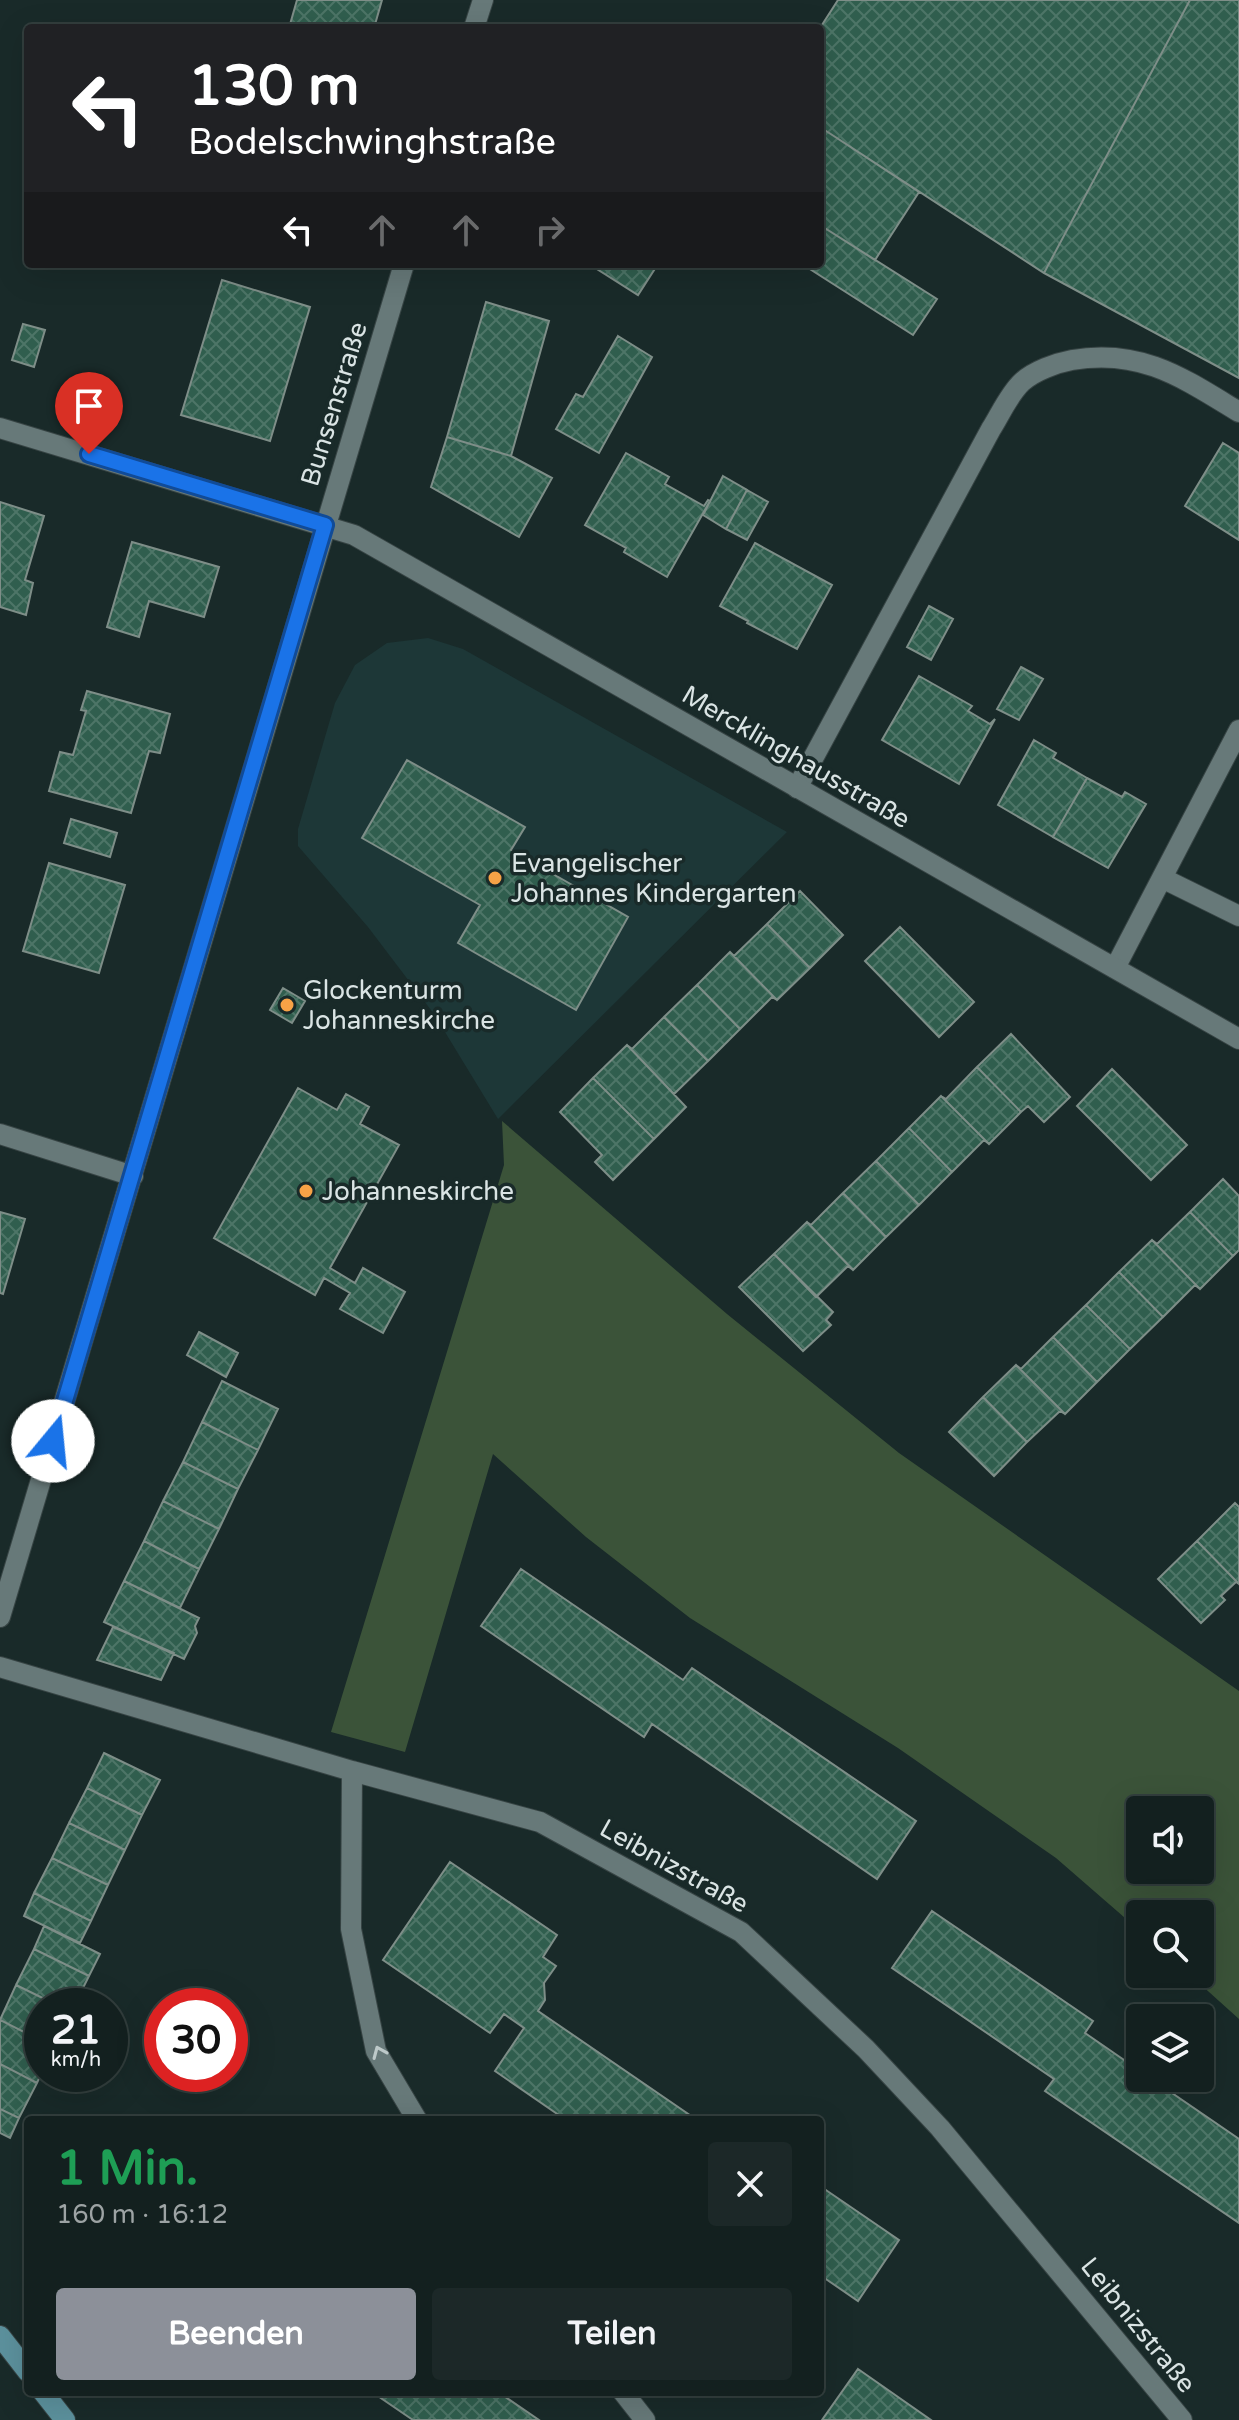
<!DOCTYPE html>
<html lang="de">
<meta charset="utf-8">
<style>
:root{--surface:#13201f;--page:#1c2828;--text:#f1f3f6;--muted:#9da3a4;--line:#323e3d;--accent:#8c9099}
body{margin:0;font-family:"Varela Round",sans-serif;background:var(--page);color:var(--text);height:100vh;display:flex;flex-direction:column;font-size:30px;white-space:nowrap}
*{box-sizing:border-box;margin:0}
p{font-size:26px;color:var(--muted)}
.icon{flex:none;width:44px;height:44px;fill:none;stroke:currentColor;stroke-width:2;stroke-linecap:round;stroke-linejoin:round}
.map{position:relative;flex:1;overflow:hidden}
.details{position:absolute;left:24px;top:2116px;width:800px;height:280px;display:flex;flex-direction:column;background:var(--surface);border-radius:8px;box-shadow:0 8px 32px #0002,0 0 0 2px var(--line)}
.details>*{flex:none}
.banner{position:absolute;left:24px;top:24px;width:800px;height:244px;border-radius:8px;box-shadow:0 8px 32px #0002,0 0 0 2px var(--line);background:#202124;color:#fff;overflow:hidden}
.controls{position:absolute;left:1126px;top:1796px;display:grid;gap:16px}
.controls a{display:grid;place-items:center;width:88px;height:88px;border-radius:8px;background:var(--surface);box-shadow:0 8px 32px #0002,0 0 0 2px var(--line);font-size:40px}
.speed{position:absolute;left:24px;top:1988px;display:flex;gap:16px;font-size:40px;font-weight:700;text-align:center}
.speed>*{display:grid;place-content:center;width:104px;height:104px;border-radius:50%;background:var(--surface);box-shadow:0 8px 32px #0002,0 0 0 2px var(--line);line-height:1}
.speed small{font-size:20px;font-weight:400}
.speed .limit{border:12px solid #d22;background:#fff;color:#111}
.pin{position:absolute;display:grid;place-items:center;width:68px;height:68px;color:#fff;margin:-82px -34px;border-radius:50% 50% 50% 0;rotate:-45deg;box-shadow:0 0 8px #0007}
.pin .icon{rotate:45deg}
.me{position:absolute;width:88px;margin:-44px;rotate:17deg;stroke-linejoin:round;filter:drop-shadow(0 0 6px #0008)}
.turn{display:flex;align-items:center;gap:28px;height:168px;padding:0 32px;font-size:36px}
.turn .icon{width:104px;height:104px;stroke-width:2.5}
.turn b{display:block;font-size:56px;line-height:68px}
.lanes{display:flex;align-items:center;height:76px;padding:0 32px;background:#0003;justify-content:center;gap:40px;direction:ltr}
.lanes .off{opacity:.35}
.round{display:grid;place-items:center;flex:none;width:84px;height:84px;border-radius:8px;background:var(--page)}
.summary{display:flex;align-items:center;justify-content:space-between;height:136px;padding:0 32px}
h1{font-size:48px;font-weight:800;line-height:60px;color:#1e9e55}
.action{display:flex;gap:16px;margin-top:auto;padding:16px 32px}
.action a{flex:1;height:92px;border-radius:8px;background:var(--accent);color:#fff;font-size:32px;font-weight:800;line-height:92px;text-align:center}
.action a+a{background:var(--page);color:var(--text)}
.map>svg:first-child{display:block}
</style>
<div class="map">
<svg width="1239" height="2420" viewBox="0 0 1239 2420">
<defs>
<pattern id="building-cross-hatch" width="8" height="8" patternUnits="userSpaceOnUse" patternTransform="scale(2)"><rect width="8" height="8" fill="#305e4e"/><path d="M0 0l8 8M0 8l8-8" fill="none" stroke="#4d7567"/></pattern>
</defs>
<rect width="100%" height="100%" fill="#192a29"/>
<path fill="#1d3737" d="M428,638L463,649L787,832L498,1119L434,1014L368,927L298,846V829L335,703L355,665L387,643Z"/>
<path fill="#3b5339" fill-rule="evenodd" d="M502,1121L727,1314L899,1453L1239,1691V2019L1189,1974H1200V1914H1140V1931L1056,1858L898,1748L690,1618L586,1537L493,1454L405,1752L331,1732L504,1165ZM1140,1810H1200V1870H1140Z"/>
<path fill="url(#building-cross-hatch)" stroke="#7e8e88" stroke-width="2" d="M297,0H382L374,28H289Z
M838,0H1190L1044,273L820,127V28Z
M1190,0H1239V378L1044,273Z
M820,127L919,192L875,260L820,225Z
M820,225L937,299L913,335L802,264H820Z
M589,264H658L638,295Z
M222,280L310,307L270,441L181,415Z
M486,302L549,321L511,456L447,437Z
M23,324L45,330L34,367L12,360Z
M618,336L652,357L599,453L556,429L576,394L583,397Z
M447,437L511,456L552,478L519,537L431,487Z
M1223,443L1239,453V540L1185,506Z
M626,453L669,477L665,484L704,506L708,500L710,501L667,577L624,552L626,548L585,525Z
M723,476L747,490L726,529L703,515Z
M747,490L768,502L747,540L726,529Z
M0,502L44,516L25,580L33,583L26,615L0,607Z
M132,542L219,567L204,617L149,601L139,637L107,627Z
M755,543L832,585L797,649L747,623L748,621L720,606Z
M929,606L953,619L931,660L907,647Z
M1021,667L1043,679L1019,720L997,709Z
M919,676L972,706L968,711L990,724L995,719L959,784L882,740Z
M87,691L170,714L160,753L149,751L131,813L49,791L60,752L73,755L86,711L81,710Z
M1034,740L1056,753L1053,758L1087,778L1053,837L998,805Z
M407,760L525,827L511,850L628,917L576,1010L458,943L480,905L362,838Z
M1087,778L1122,797L1125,792L1146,804L1108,868L1053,837Z
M71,819L117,833L110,857L64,843Z
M49,863L125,885L99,973L23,951Z
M800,891L843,935L810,968L767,924Z
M767,924L810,968L777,1000L730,952L734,956Z
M900,927L974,1002L939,1037L865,961Z
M730,952L777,1000L772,997L740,1029L697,985Z
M697,985L740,1029L708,1061L664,1017Z
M283,988L305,1001L292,1023L270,1010Z
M664,1017L708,1061L674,1094L627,1045L632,1049Z
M1011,1034L1070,1097L1044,1122L1028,1106L1021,1112L977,1067Z
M627,1045L686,1107L654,1139L593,1078Z
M977,1067L1021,1112L989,1144L941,1096L946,1099Z
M1112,1069L1187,1145L1151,1180L1077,1106Z
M593,1078L654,1139L613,1180L595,1162L602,1155L560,1112Z
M298,1088L337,1110L346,1094L369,1107L360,1124L399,1145L330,1268L355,1283L363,1268L405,1292L383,1333L340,1309L350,1293L324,1278L315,1295L214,1238Z
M941,1096L989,1144L984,1140L952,1172L909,1128Z
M909,1128L952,1172L919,1205L876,1161Z
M876,1161L919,1205L886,1237L843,1193Z
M1223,1179L1239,1196V1250L1233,1256L1190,1212Z
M843,1193L886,1237L853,1270L807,1222L811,1225Z
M0,1212L25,1219L3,1294L0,1293Z
M1190,1212L1233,1256L1200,1289L1152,1240L1157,1244Z
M807,1222L853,1270L848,1266L816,1297L774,1254Z
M1152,1240L1200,1289L1195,1285L1163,1317L1119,1272Z
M774,1254L833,1312L826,1320L831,1325L803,1351L739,1287Z
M1119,1272L1163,1317L1130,1349L1086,1305Z
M1086,1305L1130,1349L1097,1382L1053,1337Z
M199,1332L238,1353L226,1377L187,1355Z
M1053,1337L1097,1382L1065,1414L1016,1365L1021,1369Z
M1016,1365L1065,1414L1060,1411L1027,1442L983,1397Z
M222,1381L278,1409L258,1450L202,1422Z
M983,1397L1027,1442L994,1476L949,1432Z
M202,1422L258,1450L238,1489L183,1462Z
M183,1462L238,1489L219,1529L163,1501Z
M163,1501L219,1529L199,1569L144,1541Z
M1235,1503L1239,1507V1584L1197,1541Z
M144,1541L199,1569L180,1608L124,1581Z
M1197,1541L1239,1584L1236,1582L1221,1596L1225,1600L1201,1623L1158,1579Z
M521,1569L683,1680L692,1668L916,1821L877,1879L652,1724L644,1737L481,1626Z
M124,1581L199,1618L195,1626L197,1633L184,1659L104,1622Z
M113,1627L174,1653L161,1680L97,1660Z
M104,1753L160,1780L142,1815L87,1788Z
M87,1788L142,1815L125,1850L69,1823Z
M69,1823L125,1850L108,1885L52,1858Z
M52,1858L108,1885L91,1921L34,1893Z
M450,1862L557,1935L543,1957L556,1966L544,1983L545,2000L538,2011L697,2120H566L495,2071L524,2028L504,2014L490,2033L383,1960Z
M34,1893L91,1921L80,1943L24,1916Z
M932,1911L1093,2021L1085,2033L1140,2071V2078H1150L1239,2139V2223L1045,2091L1054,2079L892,1968Z
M44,1926L100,1954L89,1976L34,1949Z
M34,1949L89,1976L74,2006H59L16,1985Z
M16,1985L59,2006H42V2041L0,2020Z
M0,2020L42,2041V2072L37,2083L0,2064Z
M0,2064L37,2083L19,2118L0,2109Z
M0,2109L19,2118L10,2138L0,2133Z
M820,2186L899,2240L858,2301L820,2275Z
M858,2369L931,2420H822Z
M372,2392H498L539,2420H413Z"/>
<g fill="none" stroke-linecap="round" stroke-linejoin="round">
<defs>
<path id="lane" d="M797,788L991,429C1000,415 1009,394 1022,382C1034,371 1056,363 1072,360C1141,348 1183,378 1239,412
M1162,878L1239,916
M1115,968L1239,730"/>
<path id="street" d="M474,28L483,0
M0,428L354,535L1239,1039
M0,1134L133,1176
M0,1617L404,264
M0,1667L352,1771L540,1822L741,1932L866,2049L940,2128L1182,2420
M352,1771L351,1929L376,2051L417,2120
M623,2392L645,2420"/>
<path id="secondary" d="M0,2336L28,2372
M43,2392L65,2420"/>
</defs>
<use href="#lane" stroke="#374444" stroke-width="22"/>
<use href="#street" stroke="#374444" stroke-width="22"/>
<use href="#secondary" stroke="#374444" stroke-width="22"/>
<use href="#lane" stroke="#677979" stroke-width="20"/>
<use href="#street" stroke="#677979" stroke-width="20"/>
<use href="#secondary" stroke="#5c919d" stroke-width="20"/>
</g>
<defs><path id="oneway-chevron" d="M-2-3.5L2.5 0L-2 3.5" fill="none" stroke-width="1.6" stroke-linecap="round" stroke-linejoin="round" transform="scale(2)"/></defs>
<use stroke="#bdc9c9" href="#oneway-chevron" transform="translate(379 2052) rotate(-113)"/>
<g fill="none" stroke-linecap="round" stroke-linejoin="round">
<defs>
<path id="route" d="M53,1441L325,525L89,454"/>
</defs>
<use href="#route" stroke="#114b97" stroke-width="20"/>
<use href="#route" stroke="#1a73e8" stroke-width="14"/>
</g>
<g fill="#f6a246" stroke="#192a29" stroke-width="3">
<circle cx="495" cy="878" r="8"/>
<circle cx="287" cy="1005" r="8"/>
<circle cx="306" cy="1191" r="8"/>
</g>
<g text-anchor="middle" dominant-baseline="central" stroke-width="7" stroke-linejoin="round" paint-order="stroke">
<g font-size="26" fill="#dae4e4" stroke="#192a29">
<text transform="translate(334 404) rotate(-73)">Bunsenstraße</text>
<text transform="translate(796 757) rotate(30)">Mercklinghausstraße</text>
<text transform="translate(674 1866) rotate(29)">Leibnizstraße</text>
<text transform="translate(1138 2325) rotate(51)">Leibnizstraße</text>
</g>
<g font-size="26" fill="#dae4e4" stroke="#192a29" text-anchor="start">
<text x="511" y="863">Evangelischer<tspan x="511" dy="30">Johannes Kindergarten</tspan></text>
<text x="303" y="990">Glockenturm<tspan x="303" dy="30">Johanneskirche</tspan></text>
<text x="322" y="1191">Johanneskirche</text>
</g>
</g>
</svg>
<div class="controls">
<a><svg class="icon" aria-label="sound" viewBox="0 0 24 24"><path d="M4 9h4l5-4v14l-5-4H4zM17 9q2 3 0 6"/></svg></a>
<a><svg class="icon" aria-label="search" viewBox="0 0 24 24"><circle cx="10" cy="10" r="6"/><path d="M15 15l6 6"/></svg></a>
<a><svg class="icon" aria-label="layers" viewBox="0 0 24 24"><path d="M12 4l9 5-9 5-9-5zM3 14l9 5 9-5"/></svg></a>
</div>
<div class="speed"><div>21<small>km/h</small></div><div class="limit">30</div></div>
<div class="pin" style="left:89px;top:454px;background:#d93025"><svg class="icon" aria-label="arrive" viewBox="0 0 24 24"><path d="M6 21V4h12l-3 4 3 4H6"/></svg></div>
<svg class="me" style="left:53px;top:1441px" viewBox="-20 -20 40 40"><circle r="19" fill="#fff"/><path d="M0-13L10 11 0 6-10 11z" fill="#1a73e8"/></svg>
<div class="banner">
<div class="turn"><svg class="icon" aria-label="left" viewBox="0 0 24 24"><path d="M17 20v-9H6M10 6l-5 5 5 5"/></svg><div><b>130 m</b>Bodelschwinghstraße</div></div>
<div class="lanes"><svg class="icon" aria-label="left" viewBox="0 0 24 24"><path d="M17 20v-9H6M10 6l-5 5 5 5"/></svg><svg class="icon off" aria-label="ahead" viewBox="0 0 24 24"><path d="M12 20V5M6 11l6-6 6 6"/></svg><svg class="icon off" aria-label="ahead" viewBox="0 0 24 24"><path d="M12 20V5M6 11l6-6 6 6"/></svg><svg class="icon off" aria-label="right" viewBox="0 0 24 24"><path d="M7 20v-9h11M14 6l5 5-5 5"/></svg></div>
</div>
<section class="details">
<div class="summary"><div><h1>1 Min.</h1><p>160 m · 16:12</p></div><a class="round"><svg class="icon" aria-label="close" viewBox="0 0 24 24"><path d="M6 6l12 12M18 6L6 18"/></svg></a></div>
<div class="action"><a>Beenden</a><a>Teilen</a></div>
</section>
</div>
